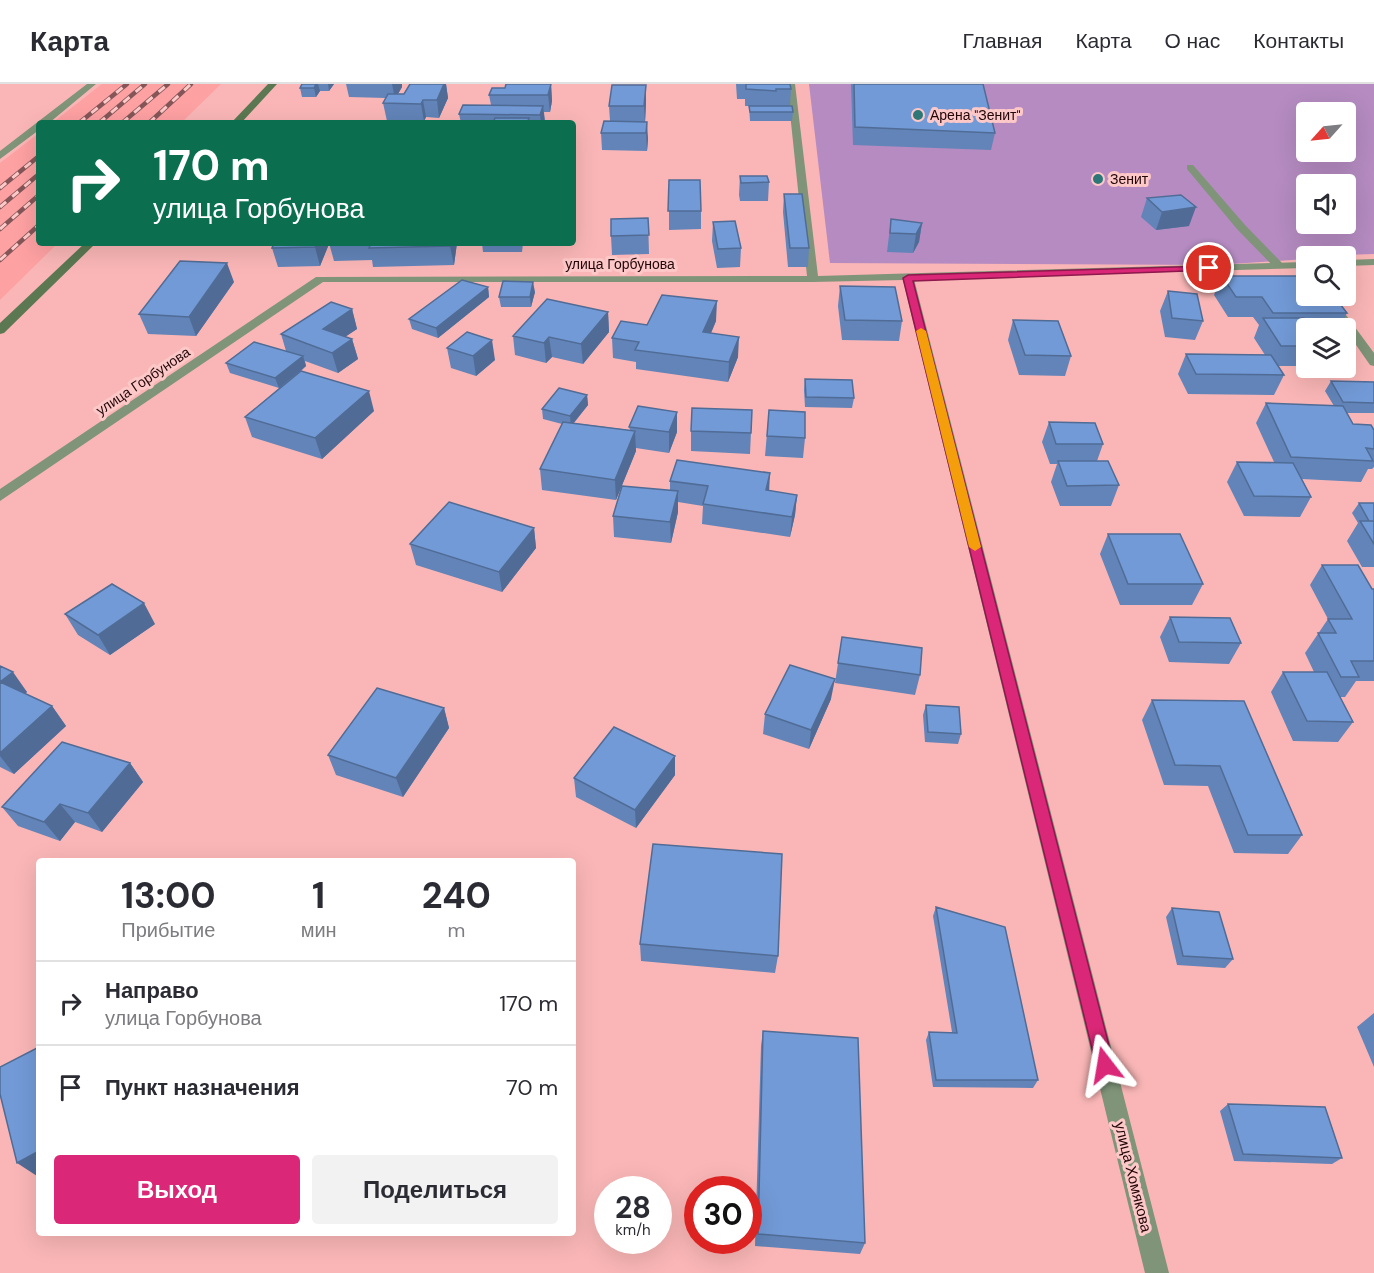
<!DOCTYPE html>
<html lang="ru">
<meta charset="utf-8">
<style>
:root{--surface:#fff;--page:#f2f2f3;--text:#2b2b33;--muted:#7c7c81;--line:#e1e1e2;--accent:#db2777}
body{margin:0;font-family:"DM Sans",sans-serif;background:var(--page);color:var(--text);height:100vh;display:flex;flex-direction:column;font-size:22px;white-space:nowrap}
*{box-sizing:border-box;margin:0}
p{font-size:20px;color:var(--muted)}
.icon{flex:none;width:33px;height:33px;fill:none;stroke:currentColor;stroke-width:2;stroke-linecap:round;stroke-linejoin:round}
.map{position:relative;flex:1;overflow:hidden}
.details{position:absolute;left:36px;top:774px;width:540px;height:378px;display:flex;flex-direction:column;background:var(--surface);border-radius:6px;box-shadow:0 6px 24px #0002}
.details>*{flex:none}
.guide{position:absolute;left:36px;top:36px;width:540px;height:126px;border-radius:6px;box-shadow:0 6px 24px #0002;background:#0b6e4f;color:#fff;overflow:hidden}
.needle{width:39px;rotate:243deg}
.buttons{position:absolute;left:1296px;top:18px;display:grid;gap:12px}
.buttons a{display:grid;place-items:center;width:60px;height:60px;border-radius:6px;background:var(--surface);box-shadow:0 6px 24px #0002;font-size:30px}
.speed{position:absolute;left:594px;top:1092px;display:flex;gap:12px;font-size:30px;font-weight:700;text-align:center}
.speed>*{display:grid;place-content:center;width:78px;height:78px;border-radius:50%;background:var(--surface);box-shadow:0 6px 24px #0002;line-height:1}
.speed small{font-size:15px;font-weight:400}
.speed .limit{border:9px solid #d22;background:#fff;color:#111}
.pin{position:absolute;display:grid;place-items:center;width:51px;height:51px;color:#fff;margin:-26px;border:3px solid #fff;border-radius:50%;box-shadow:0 2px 6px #0007}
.me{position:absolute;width:66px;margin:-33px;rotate:346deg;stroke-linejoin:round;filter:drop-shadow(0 0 4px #0008)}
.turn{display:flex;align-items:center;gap:21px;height:126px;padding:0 18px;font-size:27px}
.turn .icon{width:78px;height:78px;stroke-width:2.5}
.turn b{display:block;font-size:42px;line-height:51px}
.eta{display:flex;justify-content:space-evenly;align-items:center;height:102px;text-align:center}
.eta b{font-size:36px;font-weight:700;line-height:42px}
.action{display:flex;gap:12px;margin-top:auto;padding:12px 18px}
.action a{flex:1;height:69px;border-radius:6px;background:var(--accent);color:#fff;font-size:24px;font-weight:700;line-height:69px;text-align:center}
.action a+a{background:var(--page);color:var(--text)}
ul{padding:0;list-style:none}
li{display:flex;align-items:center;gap:18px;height:84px;padding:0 18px;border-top:2px solid var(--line)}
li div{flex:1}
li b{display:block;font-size:22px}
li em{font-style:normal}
header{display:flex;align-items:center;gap:36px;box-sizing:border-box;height:84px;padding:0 30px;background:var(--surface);border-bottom:2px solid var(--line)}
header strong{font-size:28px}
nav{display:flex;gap:33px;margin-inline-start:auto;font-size:21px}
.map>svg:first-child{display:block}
</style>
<header>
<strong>Карта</strong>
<nav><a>Главная</a><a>Карта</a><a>О нас</a><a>Контакты</a></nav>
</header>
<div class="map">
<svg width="1374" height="1189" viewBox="0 0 1374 1189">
<rect width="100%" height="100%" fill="#fab6b6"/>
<path fill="#fea1a3" d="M102,0H221L181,39H52Z
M39,49V159H58L0,216V79Z"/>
<path fill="#b58bc1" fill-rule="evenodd" d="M809,0H1374V170L1306,172V175L1216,181L830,179ZM1306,28H1346V68H1306ZM1306,100H1346V140H1306Z"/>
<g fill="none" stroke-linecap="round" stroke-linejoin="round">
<path fill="#7f9479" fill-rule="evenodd" d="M1187,81H1193L1245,141L1283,180V184H1275L1237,145L1187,85Z"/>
<path fill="#7f9479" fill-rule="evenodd" d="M787,0H795L818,192L1306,178V184L914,195L1169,1189H1145L903,196L813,198H323L0,417V405L316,193L807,192Z
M1374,175V181L1346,182V176Z
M1322,212H1332L1374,269V282L1370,281Z"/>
<path fill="#7f9479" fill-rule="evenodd" d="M87,0H96L49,39H39V46L0,75V67Z"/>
<path fill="#5b7852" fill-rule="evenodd" d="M268,0H277L241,39H231Z
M85,159H96L4,249L0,250V239Z"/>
<defs>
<path id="rail" d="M79,39L127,0
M99,39L145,0
M122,39L168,0
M149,39L191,0
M0,104L39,72
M0,123L39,90
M0,145L39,111
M0,176L39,141"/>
</defs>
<use href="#rail" stroke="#845657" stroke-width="4.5"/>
<use href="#rail" stroke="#fdc8c8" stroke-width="3" stroke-dasharray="8" stroke-linecap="butt"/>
</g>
<path fill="#6284b8" d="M302,0H334L329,7H320L316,13H302L300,4Z
M346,0H402V3L398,10H404L410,0H446L448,14L439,34L426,33L424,37H387L383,19L386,14L349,13Z
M551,0L552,17L550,28H544L545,39H461L459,30L491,21L489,11L505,4Z
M736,0H790L791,5L790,22L793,28L792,37H750L749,22H745V15H737Z
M851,0H983L995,49L991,66L853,61Z
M646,19L645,38L648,55L647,67L602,66L601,49L610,37L609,22Z
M740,92L769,98L768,117H740L739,111Z
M669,96L701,127V145L669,146Z
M784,110L809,164L808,183H788L783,128Z
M1147,114L1189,142L1156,146L1141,133Z
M648,134L649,170L612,171L611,152Z
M891,135L922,139L919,158L913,169L887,168Z
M713,138L741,164L740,183L717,184L712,157Z
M329,159H457L454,181L373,183L372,176L334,177Z
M482,159H523L522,168H483Z
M329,160L320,182L278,183L272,164Z
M1222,192L1347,229L1339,244H1306V282H1278L1284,291L1274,311L1188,310L1178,290L1186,270L1265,271L1254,254L1259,241L1253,233H1228L1214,211Z
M234,198L196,252L148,250L139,230Z
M840,202L902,237L899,257L842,256L838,222Z
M488,203L489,213L438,254L412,245L409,235Z
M1168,207L1203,237L1195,256L1165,253L1160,227Z
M535,208L531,223H501L499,213Z
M352,225L357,245L345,253L352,255L358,275L338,289L305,277L306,282L301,287L374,327L322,375L252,353L245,333L279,304L230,289L226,279L286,267L281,250Z
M608,228L609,248L583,280L552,273L546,279L515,271L513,252Z
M1013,236L1071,272L1065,292L1019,291L1008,256Z
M716,237L711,249L738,273L728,298L636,285V278L613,274L612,254L647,241Z
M447,264L495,276L476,292L451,284Z
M805,295L854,314L852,324L805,323L804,306Z
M1331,297L1374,298V329H1347L1353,340L1374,346V383L1372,385H1368L1361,398L1302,395L1311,413L1300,433L1244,432L1227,398L1237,378H1274L1256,339L1266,319L1334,322L1325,307Z
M587,311L588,321L574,339L630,346L629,343L677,328V348L669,369L636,364V367L616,416L542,406L540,385L562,340L543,335L542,325Z
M752,326L750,370L691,367V347Z
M769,326L805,354L803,374L765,372Z
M1049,338L1103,360L1097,377L1119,401L1111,422H1060L1051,398L1057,380H1050L1042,358Z
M670,397L769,407L797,411L795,431L790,453L702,440L703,422L678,418V428L671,459L614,453L613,432L670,407Z
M1359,419H1374V483H1362L1347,457L1358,439L1352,429Z
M534,444L536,464L502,508L416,481L410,460Z
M1108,450L1203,500L1192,521H1120L1100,470Z
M1322,481L1372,505H1374V597H1356L1345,613H1340L1353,638L1338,658L1293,657L1271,608L1283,588H1314L1305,569L1328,535L1310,501Z
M65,530L155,540L110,571L78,551Z
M1170,533L1241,559L1229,580L1169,578L1160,553Z
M842,553L920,591L915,611L835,599Z
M0,582L27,608L25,610L52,622L66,642L14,690L0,683Z
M831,615L809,665L763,650L765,630Z
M1152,616L1302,751L1288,770L1234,769L1208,702L1164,701L1142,636Z
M926,621L961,650L958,660L925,658L923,631Z
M444,624L449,644L403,713L336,691L328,671Z
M130,679L143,698L102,748L75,738L60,757L18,742L2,723Z
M675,691L636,744L576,713L574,694Z
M936,823L1038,996L1033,1004L933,1003L926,956L929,948H952L933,832Z
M1172,824L1233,875L1225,884L1177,881L1166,833Z
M640,860L778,872L775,889L641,877Z
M1374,929V983L1357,943Z
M763,947L865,1159L860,1170L755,1162L761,962Z
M1228,1020L1342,1074L1332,1080L1234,1077L1220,1027Z"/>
<path fill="#506c96" d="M316,0H318L320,7L316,13L314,4Z
M328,0H334L329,7Z
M392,0H402V3L395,15Z
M444,0H446L448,14L439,34L437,16Z
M551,0L552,17L550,28L548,11Z
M646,1V19L645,39L644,22Z
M423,16L426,33L424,37L421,20Z
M543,22L545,39H541L540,31Z
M647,38L648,55L647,67L646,49Z
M1196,123L1189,142L1156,146L1162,128Z
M922,139L919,158L913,169L916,150Z
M317,159H329V160L320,182L315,163Z
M451,159H457L454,181L450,162Z
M227,179L234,198L196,252L189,233Z
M533,198L535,208L531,223L530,213Z
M488,203L489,213L438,254L436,244Z
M717,217L716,237L703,268V248Z
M352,225L357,245L328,264L323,245Z
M608,228L609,248L583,280L581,260Z
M549,253L552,273L546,279L544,259Z
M739,253L738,273L728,298L729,278Z
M352,255L358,275L338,289L332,269Z
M492,256L495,276L476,292L473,272Z
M303,272L306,282L279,304L275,294Z
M369,307L374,327L322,375L315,354Z
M587,311L588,321L571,342L570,332Z
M677,328V348L669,369V348Z
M635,347L636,367L616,416L615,396Z
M770,389L769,410L766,406Z
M678,407V428L671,459L670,438Z
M797,411L795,431L790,453L792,433Z
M534,444L536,464L502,508L499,488Z
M144,519L155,540L110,571L98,551Z
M13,588L27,608L15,618L0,598Z
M835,595L831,615L809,665L811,646Z
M52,622L66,642L14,690L0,672V669Z
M444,624L449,644L403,713L396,694Z
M675,672V691L636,744L635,726Z
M130,679L143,698L102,748L88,729Z
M60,720L75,738L60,757L44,738Z
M39,1067V1091L37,1092L17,1079Z"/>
<path fill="#729ad6" stroke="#506c96" stroke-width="1.5" d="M302,0H316L314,4H300Z
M410,0H444L437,16H423L421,20L383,19L388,10H404Z
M506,0H551L548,11H489L492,4H505Z
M746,0H790L791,5H776V7L746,5Z
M854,0H983L995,49L855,43Z
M612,1H646L644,22H609Z
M463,21L543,22L540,31L459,30Z
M749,22H792L793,28H750Z
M495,34H529L527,39H493Z
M604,37L647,38L646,49H601Z
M361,38L386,39H360Z
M740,92H767L769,98L741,99Z
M669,96H700L701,127H668Z
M784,110H802L809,164H790Z
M1181,111L1196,123L1162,128L1147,114Z
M648,134L649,151L611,152V135Z
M891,135L922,139L916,150L890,149Z
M735,137L741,164L718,165L713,138Z
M274,159H317L315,163L272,164Z
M371,159H451L450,162L369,164Z
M180,177L227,179L189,233L139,230Z
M1222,192H1306V212H1334L1347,229H1273L1262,213H1236Z
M462,196L488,203L436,244L409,235Z
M503,197L533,198L530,213H499Z
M840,202L895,203L902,237L845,236Z
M1168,207L1197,210L1203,237L1172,234Z
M662,211L717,217L703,248L739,253L729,278L635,266L639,258L612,254L621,237L647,241Z
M547,215L608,228L581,260L549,253L544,259L513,252Z
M331,218L352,225L323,245L352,255L332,269L281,250Z
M1263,234H1304L1312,244H1306V262H1281Z
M1013,236L1058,237L1071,272L1025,271Z
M467,248L492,256L473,272L447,264Z
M254,258L303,272L275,294L226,279Z
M1186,270L1271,271L1284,291L1196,290Z
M301,287L369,307L315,354L245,333Z
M805,295L852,296L854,314L806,313Z
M1331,297L1374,298V319L1343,318Z
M559,304L587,311L570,332L542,325Z
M1266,319L1343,322L1353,340L1371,341L1374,346V365L1366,364L1373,377L1291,373Z
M638,322L677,328L669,348L629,343Z
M692,324L752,326L751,349L691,347Z
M769,326L805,328V354L767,352Z
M563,338L635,347L615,396L540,385Z
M1049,338L1095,339L1103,360H1056Z
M677,376L770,389L766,406L797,411L792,433L703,420L708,402L670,397Z
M1058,377H1108L1119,401L1067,402Z
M1237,378L1293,379L1311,413L1254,412Z
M622,402L678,407L670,438L613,432Z
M449,418L534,444L499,488L410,460Z
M1359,419H1374V437H1369Z
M1360,437H1374V460Z
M1108,450H1180L1203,500H1128Z
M1322,481H1358L1372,505H1374V577H1351L1359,593H1341L1318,549H1336L1328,535H1352Z
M112,500L144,519L98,551L65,530Z
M1170,533L1230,534L1241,559L1179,558Z
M842,553L922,564L920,591L838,579Z
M790,581L835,595L811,646L765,630Z
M0,582L13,588L0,598L52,622L0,669Z
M1283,588H1327L1353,638L1307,637Z
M377,604L444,624L396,694L328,671Z
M1152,616L1244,617L1302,751H1248L1220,682L1175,681Z
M926,621L959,623L961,650L928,648Z
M614,643L675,672L635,726L574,694Z
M62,658L130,679L88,729L60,720L44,738L2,723Z
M653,760L782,770L778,872L640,860Z
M936,823L1005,843L1038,996H936L929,948L957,949Z
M1172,824L1219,828L1233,875L1183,872Z
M763,947L858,954L865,1159L758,1150Z
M39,963V1067L17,1079L0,1010V983Z
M1228,1020L1325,1023L1342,1074L1243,1070Z"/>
<path fill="#db2777" stroke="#8e194d" stroke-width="1.5" d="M1209,182L1213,183V186L913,197L1114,981L1111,987L1105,990L1098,987L1096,981L903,194L908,191Z"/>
<path fill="#f59e0b" d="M921,244L926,247L981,463L975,467L969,463L916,247Z"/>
<g fill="#2d7779" stroke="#fdc8c8" stroke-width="2">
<circle cx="918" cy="31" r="6"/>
<circle cx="1098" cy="95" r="6"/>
</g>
<g text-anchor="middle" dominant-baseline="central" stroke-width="6" stroke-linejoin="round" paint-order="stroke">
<g font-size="14" fill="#220608" stroke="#fdc8c8" text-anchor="start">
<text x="930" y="31">Арена "Зенит"</text>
<text x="1110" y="95">Зенит</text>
</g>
<g font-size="14" fill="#220608" stroke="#fdc8c8">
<text x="620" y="180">улица Горбунова</text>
<text transform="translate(143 297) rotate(-34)">улица Горбунова</text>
</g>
<g font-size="15" fill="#220608" stroke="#fdc8c8">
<text transform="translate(1133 1093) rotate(76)">улица Хомякова</text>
</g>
</g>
</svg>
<div class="buttons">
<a><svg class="needle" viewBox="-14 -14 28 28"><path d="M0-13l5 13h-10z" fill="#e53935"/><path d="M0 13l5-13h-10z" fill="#7c7c81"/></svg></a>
<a><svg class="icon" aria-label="sound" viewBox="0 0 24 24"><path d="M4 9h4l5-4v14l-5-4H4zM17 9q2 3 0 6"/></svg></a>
<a><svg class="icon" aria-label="search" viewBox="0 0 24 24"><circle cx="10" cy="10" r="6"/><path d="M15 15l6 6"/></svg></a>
<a><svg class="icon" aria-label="layers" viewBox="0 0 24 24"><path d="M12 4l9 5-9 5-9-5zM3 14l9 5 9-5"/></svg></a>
</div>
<div class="speed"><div>28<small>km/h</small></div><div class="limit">30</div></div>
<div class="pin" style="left:1209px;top:184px;background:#d93025"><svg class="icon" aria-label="arrive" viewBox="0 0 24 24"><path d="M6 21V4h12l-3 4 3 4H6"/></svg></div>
<svg class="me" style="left:1105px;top:981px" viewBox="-20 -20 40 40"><path d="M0-17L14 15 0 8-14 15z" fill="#db2777" stroke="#fff" stroke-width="4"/></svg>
<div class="guide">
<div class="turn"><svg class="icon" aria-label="right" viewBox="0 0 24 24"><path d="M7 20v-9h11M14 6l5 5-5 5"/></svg><div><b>170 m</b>улица Горбунова</div></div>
</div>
<section class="details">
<div class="eta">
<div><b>13:00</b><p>Прибытие</p></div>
<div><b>1</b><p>мин</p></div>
<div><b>240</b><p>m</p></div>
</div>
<ul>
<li><svg class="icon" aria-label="right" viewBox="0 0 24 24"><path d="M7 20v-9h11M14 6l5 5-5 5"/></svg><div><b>Направо</b><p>улица Горбунова</p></div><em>170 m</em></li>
<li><svg class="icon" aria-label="arrive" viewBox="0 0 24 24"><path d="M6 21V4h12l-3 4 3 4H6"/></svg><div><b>Пункт назначения</b></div><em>70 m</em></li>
</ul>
<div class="action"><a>Выход</a><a>Поделиться</a></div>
</section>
</div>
